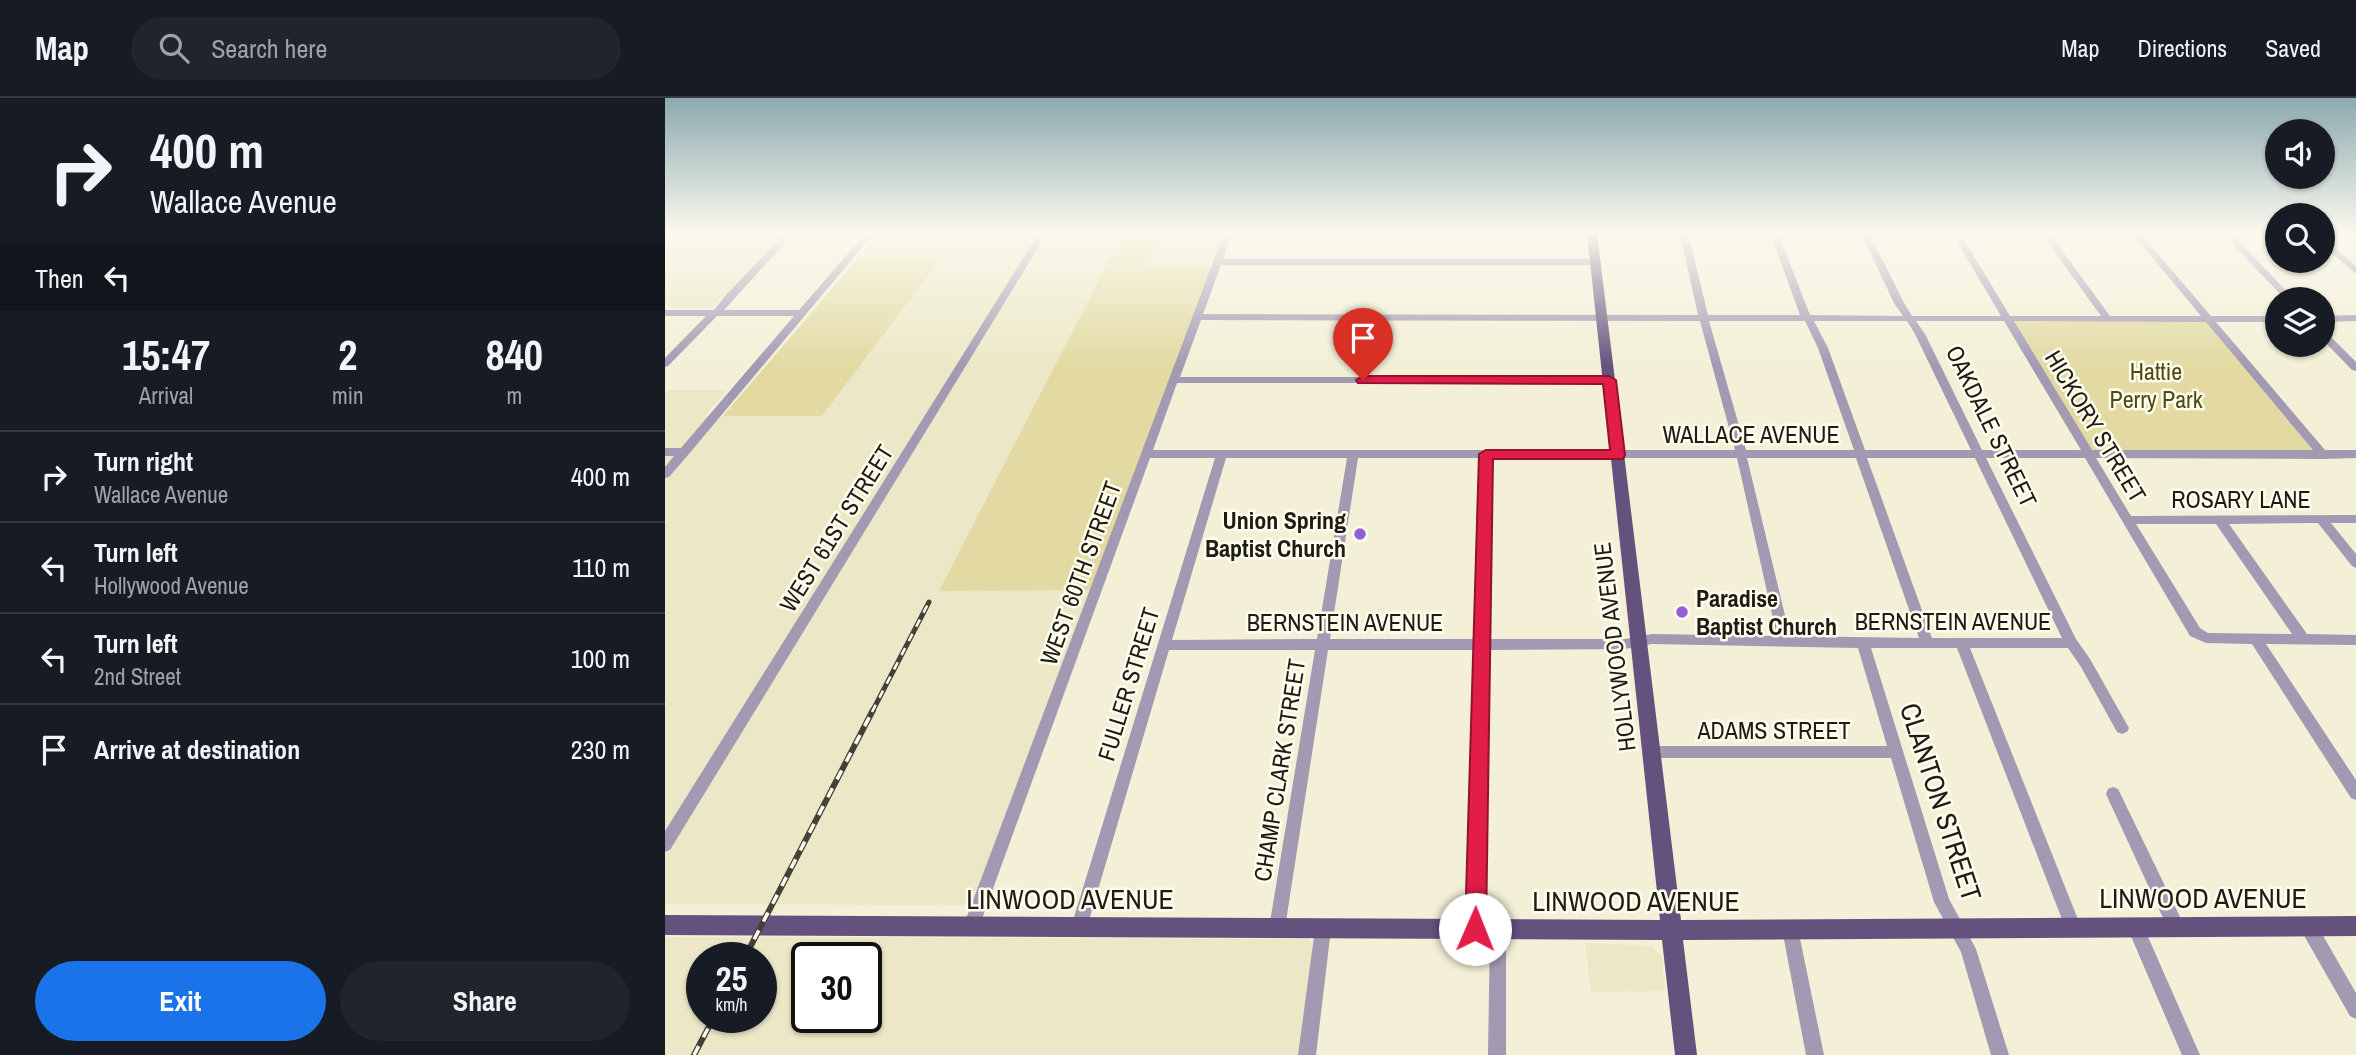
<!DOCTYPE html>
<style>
:root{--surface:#171b24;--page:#20242c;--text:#f1f3f6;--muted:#9ea1a6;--line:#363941;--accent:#1a73e8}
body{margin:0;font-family:"Archivo Narrow",sans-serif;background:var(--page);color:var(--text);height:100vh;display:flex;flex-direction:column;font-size:26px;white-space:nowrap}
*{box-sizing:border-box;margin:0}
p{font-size:23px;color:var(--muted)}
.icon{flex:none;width:38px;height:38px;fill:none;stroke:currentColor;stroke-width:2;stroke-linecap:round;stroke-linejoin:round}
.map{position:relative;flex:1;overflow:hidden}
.details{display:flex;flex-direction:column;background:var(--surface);width:665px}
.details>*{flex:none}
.hud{background:#171b24;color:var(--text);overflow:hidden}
.buttons{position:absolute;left:1600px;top:21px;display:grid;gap:14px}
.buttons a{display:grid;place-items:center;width:70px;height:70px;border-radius:50%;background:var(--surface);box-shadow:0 2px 5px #0004;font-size:35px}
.speed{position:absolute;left:21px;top:844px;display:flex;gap:14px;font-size:35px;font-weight:700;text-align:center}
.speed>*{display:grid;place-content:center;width:91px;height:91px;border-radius:50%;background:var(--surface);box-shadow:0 2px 5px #0004;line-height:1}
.speed small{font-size:18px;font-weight:400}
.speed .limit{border:4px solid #111;border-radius:10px;background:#fff;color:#111}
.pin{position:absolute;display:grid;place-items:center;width:60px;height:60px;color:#fff;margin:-72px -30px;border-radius:50% 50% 50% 0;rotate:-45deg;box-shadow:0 0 7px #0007}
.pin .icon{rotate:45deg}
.me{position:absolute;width:77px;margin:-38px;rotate:1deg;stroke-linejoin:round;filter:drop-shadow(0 0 5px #0008)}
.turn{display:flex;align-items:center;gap:24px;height:147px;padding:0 35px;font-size:32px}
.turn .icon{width:91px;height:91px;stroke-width:2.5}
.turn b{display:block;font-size:49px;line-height:60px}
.then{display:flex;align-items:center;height:66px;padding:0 35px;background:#0003;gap:14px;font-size:26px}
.eta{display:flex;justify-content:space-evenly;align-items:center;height:119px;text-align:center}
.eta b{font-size:42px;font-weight:700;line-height:49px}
.action{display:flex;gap:14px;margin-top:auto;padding:14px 35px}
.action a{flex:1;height:80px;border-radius:42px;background:var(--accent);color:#fff;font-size:28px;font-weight:700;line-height:80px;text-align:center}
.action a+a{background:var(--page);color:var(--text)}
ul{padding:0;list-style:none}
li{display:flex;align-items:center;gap:21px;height:91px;padding:0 35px;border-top:2px solid var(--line)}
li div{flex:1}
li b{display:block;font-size:26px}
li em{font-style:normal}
header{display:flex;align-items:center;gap:42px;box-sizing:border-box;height:98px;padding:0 35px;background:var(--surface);border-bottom:2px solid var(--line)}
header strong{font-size:33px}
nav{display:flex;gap:38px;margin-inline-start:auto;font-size:24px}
.search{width:490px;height:63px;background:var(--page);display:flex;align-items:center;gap:18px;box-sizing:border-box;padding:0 24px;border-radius:38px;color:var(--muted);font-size:26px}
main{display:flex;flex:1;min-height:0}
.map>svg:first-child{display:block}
</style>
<header>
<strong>Map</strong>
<div class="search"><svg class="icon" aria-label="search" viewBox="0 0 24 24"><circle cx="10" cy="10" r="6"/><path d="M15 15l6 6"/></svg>Search here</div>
<nav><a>Map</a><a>Directions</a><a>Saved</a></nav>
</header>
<main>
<section class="details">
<div class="hud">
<div class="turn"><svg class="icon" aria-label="right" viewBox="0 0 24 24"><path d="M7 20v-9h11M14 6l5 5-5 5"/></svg><div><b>400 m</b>Wallace Avenue</div></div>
<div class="then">Then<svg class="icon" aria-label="left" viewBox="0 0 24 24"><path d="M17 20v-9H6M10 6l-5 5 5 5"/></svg></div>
</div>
<div class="eta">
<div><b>15:47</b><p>Arrival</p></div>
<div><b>2</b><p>min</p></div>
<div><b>840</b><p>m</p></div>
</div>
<ul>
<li><svg class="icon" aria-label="right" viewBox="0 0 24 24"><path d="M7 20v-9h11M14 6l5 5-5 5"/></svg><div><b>Turn right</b><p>Wallace Avenue</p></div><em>400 m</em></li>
<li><svg class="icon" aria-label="left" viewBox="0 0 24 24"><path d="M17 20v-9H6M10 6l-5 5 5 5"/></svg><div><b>Turn left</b><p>Hollywood Avenue</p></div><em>110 m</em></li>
<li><svg class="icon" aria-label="left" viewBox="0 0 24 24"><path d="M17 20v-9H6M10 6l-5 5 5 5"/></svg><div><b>Turn left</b><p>2nd Street</p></div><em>100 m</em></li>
<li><svg class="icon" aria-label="arrive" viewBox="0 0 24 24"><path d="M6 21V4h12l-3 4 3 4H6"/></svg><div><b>Arrive at destination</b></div><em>230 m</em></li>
</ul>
<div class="action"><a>Exit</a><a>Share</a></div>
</section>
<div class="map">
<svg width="1691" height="957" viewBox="0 0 1691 957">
<rect width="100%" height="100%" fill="#f3f0d7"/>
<path fill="#ece8c7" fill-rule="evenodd" d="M0,135H120L48,209H0Z
M215,135H458L275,492H426L308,807L0,806V295L3,292H62L40,318H157L275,160L194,159Z
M497,135H560L548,167H483Z
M0,839L644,841L647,846V870L635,957H0ZM37,859H96V919H37ZM142,859H201V919H142Z
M920,845L987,848L997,859L1000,893L926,894Z"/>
<path fill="#e2daa2" d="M458,135H497L483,167H548L426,492L274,493Z
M194,159L276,160L157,318H58Z
M1348,223H1541L1652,353L1425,352Z"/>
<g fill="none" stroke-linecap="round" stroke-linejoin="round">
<path fill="#a299b3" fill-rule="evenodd" d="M120,135H129L59,212H134L201,135H209L23,357L4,379L0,380V369L9,358H0V350H16L129,218H52L3,268L0,269V260L41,218H0V212H49L61,197Z
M374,135H382L5,752L0,754V733Z
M559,135H567L558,161H930L934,164L930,167H556L538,216L1033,217L1015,135H1023L1043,217H1135L1105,135H1113L1145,217L1238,218L1229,205L1196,135H1204L1239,205L1247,218H1336L1287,135H1295L1345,218H1436L1376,135H1384L1445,218H1536L1467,135H1475L1546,218H1612V224H1551L1660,352H1691V360L1658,361L1431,360L1466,418L1691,417V425H1666L1691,456V470L1687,468L1653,425L1564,426L1642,536L1691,537V547L1601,546L1691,682V702L1686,700L1587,546L1541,545L1525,538L1420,360H1321L1411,541L1425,561L1464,630L1462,634L1457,636L1452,634L1416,569L1403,550H1305L1416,829L1414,835L1408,837L1402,835L1400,829L1292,550H1206L1284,801L1311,851L1344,957H1326L1296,854L1269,804L1226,660H988L983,658L981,654L983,650L988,648H1222L1193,550L987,546L960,551L823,552L818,831L816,837L810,839L804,837L802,831L810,552H663L620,830L618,836L612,838L606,836L604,830L650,552H504L422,829L420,835L414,837L408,835L406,829L550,360H485L314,829L312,835L306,837L300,835L298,829ZM536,222L1035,223L1070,352H488L512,285H944L949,282L944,279H515ZM1044,223H1140L1153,250L1189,352H1081ZM1149,223H1242L1250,236L1306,352H1200L1163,250ZM1251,223H1339L1416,352H1317L1260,236ZM1349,223L1541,224L1648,352H1427ZM561,360H682L652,541L507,542ZM693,360H815L810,541H665ZM826,360H1072L1112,538L987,536L960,541H823ZM1082,360H1191L1254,540L1125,538ZM1202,360H1310L1397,540H1267ZM1471,426H1551L1627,536L1543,535L1535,530Z
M1557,135H1566L1629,201H1620Z
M1657,140L1691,168V176L1657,147Z
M1691,217V223L1657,224V218Z
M1657,232L1660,233L1691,264V273L1687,272L1657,241Z
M1448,689L1453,691L1517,823L1519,829L1517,835L1511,837L1505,835L1441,696L1443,691Z
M1643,820L1649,822L1691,895V921L1685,918L1637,834L1635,828L1637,822Z
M1470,821L1476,823L1535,957H1517L1462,829L1464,823Z
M658,823L664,825L666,831L651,957H633L650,831L652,825Z
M833,823L839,825L841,831V957H823L825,831L827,825Z
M1125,823L1131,825L1133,831L1159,957H1141L1117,831L1119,825Z"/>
<path fill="#64517e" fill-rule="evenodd" d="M922,135H932L1016,822L1691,818V838L1018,842L1032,957H1010L997,842L0,837V817L995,822Z"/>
<defs>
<path id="rail-far1" d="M207,614L264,504"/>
<path id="rail" d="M80,859L208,612
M29,957L49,919"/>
</defs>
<use href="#rail-far1" stroke="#434236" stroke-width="5"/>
<use href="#rail" stroke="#434236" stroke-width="6"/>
<use href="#rail-far1" stroke="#fffdee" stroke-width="2.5" stroke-dasharray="8" stroke-linecap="butt"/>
<use href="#rail" stroke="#fffdee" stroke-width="3.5" stroke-dasharray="10" stroke-linecap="butt"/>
</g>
<linearGradient id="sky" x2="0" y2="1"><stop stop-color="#8daab0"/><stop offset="0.5" stop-color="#faf8ed"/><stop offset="1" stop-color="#faf8ed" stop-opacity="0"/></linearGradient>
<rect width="1691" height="269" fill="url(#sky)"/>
<path fill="#e11d48" stroke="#92132f" stroke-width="2" d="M698,278H944L951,282L960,357L958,361H828L821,831L818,838L810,841L803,838L800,831L814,356L821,352H945L938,286L693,285L691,282Z"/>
<g fill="#955ed6" stroke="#fffdee" stroke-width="2.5">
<circle cx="695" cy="436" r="7"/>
<circle cx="1017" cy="514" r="7"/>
</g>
<g text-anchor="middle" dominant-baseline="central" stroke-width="5" stroke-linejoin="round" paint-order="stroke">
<g font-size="24" fill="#4f4916" stroke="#fffdee">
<text x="1491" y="273">Hattie<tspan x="1491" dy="28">Perry Park</tspan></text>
</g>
<g font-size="24" fill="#1e1d14" stroke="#fffdee">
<text transform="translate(1327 328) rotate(64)">OAKDALE STREET</text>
<text transform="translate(1431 328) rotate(59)">HICKORY STREET</text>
<text x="1086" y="336">WALLACE AVENUE</text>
<text x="1576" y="401">ROSARY LANE</text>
<text transform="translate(171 430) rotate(-58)">WEST 61ST STREET</text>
<text transform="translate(415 475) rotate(-70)">WEST 60TH STREET</text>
<text x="1288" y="523">BERNSTEIN AVENUE</text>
<text x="680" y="524">BERNSTEIN AVENUE</text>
<text transform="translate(949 549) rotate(-97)">HOLLYWOOD AVENUE</text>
<text transform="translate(463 586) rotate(-73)">FULLER STREET</text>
<text x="1109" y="632">ADAMS STREET</text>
<text transform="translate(614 672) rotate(-81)">CHAMP CLARK STREET</text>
</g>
<g font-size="24" font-weight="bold" fill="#1e1d14" stroke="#fffdee" text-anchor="end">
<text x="681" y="422">Union Spring<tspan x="681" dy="28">Baptist Church</tspan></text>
<text x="1031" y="500" text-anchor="start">Paradise<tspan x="1031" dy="28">Baptist Church</tspan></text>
</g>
<g font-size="28" fill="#1e1d14" stroke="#fffdee">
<text transform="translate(1276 704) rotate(72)">CLANTON STREET</text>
<text x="1538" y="800">LINWOOD AVENUE</text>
<text x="405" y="801">LINWOOD AVENUE</text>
<text x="971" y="803">LINWOOD AVENUE</text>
</g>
</g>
</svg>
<div class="buttons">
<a><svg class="icon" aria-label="sound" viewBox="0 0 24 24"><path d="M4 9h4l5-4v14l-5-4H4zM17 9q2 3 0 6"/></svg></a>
<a><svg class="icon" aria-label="search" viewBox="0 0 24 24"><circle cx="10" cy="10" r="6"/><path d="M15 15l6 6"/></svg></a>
<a><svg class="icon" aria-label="layers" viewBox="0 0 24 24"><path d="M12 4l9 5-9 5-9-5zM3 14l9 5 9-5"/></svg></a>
</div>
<div class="speed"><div>25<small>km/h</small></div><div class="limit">30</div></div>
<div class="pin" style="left:698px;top:282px;background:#d93025"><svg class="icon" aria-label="arrive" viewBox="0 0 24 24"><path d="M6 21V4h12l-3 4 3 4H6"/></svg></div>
<svg class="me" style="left:810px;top:831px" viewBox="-20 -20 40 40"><circle r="19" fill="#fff"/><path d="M0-13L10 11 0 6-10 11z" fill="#e11d48"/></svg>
</div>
</main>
